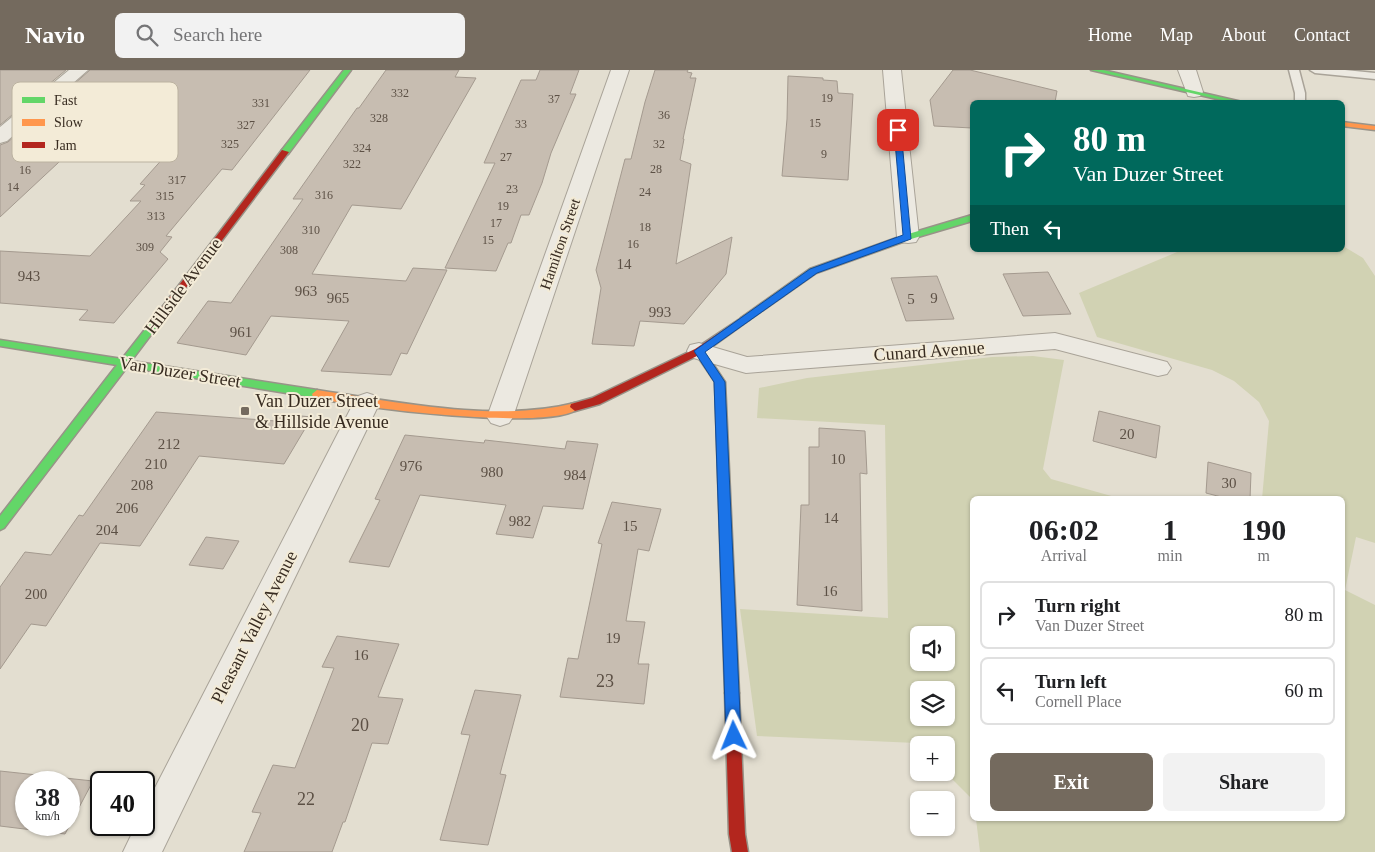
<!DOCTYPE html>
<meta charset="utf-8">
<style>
:root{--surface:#fff;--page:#f2f2f2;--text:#202124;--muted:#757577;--line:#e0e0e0;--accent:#746a5e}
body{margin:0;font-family:"Times New Roman",serif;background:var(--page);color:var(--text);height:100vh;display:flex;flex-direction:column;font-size:19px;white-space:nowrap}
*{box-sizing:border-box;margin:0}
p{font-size:16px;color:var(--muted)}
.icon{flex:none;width:28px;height:28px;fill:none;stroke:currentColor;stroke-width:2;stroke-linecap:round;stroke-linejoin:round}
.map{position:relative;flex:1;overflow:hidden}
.sheet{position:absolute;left:970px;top:426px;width:375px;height:325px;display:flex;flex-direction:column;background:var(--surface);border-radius:8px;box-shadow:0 1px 4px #0004}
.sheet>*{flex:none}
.hud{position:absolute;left:970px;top:30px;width:375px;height:152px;border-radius:8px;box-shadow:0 1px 4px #0004;background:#00695c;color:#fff;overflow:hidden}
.buttons{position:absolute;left:910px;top:556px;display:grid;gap:10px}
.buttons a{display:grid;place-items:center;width:45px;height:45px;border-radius:8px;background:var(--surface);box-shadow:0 1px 4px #0004;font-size:25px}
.speed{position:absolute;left:15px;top:701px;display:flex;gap:10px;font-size:25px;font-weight:700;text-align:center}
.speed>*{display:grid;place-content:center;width:65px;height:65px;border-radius:50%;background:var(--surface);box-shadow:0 1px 4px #0004;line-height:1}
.speed small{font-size:12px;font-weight:400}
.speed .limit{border:2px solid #111;border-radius:8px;background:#fff;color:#111}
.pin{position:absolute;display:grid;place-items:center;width:42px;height:42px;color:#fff;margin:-21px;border-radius:10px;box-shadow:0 2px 8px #0006}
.me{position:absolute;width:55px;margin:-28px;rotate:358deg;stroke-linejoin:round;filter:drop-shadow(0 0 4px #0008)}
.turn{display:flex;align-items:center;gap:18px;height:105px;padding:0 20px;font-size:22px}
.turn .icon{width:65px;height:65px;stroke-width:2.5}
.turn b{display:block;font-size:35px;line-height:42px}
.then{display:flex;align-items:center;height:48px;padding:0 20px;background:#0003;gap:10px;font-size:19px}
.eta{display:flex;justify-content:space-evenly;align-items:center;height:85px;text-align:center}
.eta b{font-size:30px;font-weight:700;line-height:35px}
.action{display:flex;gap:10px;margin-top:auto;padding:10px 20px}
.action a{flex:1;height:58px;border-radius:8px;background:var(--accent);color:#fff;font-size:20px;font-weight:700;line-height:58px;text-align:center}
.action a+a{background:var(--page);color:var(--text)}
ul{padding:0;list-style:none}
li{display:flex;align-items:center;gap:15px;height:68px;margin:0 10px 8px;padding:0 10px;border:2px solid var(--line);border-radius:8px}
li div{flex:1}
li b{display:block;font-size:19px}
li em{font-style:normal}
header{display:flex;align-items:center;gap:30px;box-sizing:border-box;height:70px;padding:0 25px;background:var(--accent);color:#fff}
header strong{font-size:24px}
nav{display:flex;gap:28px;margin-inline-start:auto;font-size:18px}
.search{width:350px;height:45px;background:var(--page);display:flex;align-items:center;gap:12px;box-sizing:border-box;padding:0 18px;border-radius:8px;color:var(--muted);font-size:19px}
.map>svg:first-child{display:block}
</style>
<header>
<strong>Navio</strong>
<div class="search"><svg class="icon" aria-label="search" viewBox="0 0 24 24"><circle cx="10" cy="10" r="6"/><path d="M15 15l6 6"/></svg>Search here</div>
<nav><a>Home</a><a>Map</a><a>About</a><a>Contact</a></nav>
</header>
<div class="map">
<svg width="1375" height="782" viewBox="0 0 1375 782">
<rect width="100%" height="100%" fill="#e3ded0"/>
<path fill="#d1d2b3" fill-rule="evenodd" d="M1343,176L1363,188L1375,206V473L1356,467L1345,520L1375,535V782H980L976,749H1342V429H1262L1269,351L1259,332L1234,311L1212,300L1097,267L1079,223L1182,180H1342Z
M1033,286L1064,290L1043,399L1051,409L1122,429H972V729L946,703V675L919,676L916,673L757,666L740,539L888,548L885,355L757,348L759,318L807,308L992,287ZM919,565H946V592H919ZM919,620H946V648H919Z"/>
<path fill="#c7bdb1" stroke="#a49a8f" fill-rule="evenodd" d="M0,0H66L0,55Z
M90,0H310L232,100L222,99L166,166L172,167L160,182L168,189L114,253L79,250L88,240L0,233V181L90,186L141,131H130L145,115L140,114L166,85L73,79L0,147V75L8,72Z
M386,0H459L455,7L476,8L401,139L352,135L312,204L406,211L413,198L447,200L407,284L401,283L391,305L321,301L349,251L271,246L246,285L177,273L208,231L231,233L303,129H293L357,38H359Z
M540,0H579L570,24H576L551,83L542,113L529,145H521L511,173H508L496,201L445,198L495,93H484L521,10H536Z
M655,0H688L687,2L692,3L690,8H696L683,69H684L680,90L691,94L676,194L732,167L726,204L684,254L640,251L634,276L592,274L601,218L596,200L625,89H631L645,32Z
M953,0H970L1057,21L1055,32H972V58L934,56L930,30Z
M788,6L823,8V10L837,11L838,23L853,24L848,110L782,106L787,49Z
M1048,202L1071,244L1023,246L1003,204Z
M937,206L954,249L906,251L891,208Z
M1099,341L1160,356L1156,388L1093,371Z
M156,342L276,351L280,344L312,347L284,394L199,386L140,476L100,473L46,556L31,554L0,599V517L25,482L51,485L79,445L83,446Z
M819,358L865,361L867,404L860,403L862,541L797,535L801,435H809V377H819Z
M405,365L484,373L485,370L565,379L567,371L598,374L583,439L543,436L533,468L496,464L506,435L420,425L389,497L349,492L380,430L375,429Z
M1208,392L1251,403L1250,429H1229L1206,423Z
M612,432L661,439L649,481L638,479L626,551L645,552L638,594H649L644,634L560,627L568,588L578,589L602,474L598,473Z
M206,467L239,471L223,499L189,495Z
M337,566L399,574L378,627L403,629L388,674L372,673L345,752H343L332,782H244L261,743L252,742L273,695L295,698L334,598L322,597Z
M475,620L521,625L500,704L506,705L488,775L440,770L470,665L461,664Z
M0,701L93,711L65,764L0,756ZM26,712H69V755H26Z"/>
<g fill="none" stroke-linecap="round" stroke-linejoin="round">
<defs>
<path id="lane" d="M1289,0H1299L1305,23V32H1295V23Z
M1310,0H1345L1375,3V9L1315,3Z"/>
<path id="street" d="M69,0H88L7,71L0,73V57Z
M611,0H629L513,347L509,353L500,356L491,353L487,347Z
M883,0H901L919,167L916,172L908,173L900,172L897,167Z
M1178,0H1196L1203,22L1200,26L1194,27L1188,26Z
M1055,263L1167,292L1171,298L1167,304L1158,306L1055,279L746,303L690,287L687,281L690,275L699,273L747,287Z
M367,323L376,326L380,332L162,782H123L136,755H144V739L354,332L358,326Z"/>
<path id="fast" d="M344,0H351L288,84H282V80Z
M1091,0H1103L1242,32H1230Z
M972,145V151L911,169L816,203L749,250H743L741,248L810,199L905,165Z
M157,247L162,250L131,291L317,320L322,324L317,328L127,297L4,458L0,460V446L117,295L0,276V270L122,289L154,248Z
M699,278L703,279L725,312L739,623L737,627L732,629L727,627L725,623L715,312L694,281Z"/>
<path id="slow" d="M1342,52L1375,56V60L1342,56Z
M317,320C397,332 496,353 575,333L580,337C558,363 350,337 313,327L312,324Z"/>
<path id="jam" d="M282,80L289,82L160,252H154L152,250L154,248Z
M746,245L751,248L749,250L703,283L600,334L575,341L570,337L571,334L592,328L695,279Z
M732,617L737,619L739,623L745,764L748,782H732L729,764L725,623L727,619Z"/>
</defs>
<use href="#lane" stroke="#a9a398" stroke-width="3"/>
<use href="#street" stroke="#a9a398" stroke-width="2"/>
<use href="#fast" stroke="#989388" stroke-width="3"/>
<use href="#slow" stroke="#989388" stroke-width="3"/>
<use href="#jam" stroke="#989388" stroke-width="3"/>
<use href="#lane" fill="#ece9e1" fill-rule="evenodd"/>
<use href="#street" fill="#ece9e1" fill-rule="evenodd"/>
<use href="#fast" fill="#63d668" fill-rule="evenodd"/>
<use href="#slow" fill="#ff974d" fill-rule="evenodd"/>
<use href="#jam" fill="#b3261e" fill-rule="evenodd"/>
</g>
<path fill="#1a73e8" stroke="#114b97" d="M898,57L901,60L911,169L817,203L705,282L725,312L741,666L739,670L734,672L728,670L726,666L714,312L694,281L810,199L903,165L894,60Z"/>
<rect fill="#746a5e" stroke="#f3ebd7" stroke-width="2" x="240" y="336" width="10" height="10" rx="2.5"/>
<g text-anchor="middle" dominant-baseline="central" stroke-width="4" stroke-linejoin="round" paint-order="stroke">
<g font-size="12" fill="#5c5045">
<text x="400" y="23">332</text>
<text x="827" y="28">19</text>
<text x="554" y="29">37</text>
<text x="261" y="33">331</text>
<text x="664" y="45">36</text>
<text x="379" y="48">328</text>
<text x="815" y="53">15</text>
<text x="521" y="54">33</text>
<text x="246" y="55">327</text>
<text x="230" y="74">325</text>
<text x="659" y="74">32</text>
<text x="362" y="78">324</text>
<text x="824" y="84">9</text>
<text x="506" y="87">27</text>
<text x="352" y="94">322</text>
<text x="656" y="99">28</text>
<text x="25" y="100">16</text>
<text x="177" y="110">317</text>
<text x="13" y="117">14</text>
<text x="512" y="119">23</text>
<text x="645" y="122">24</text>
<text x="324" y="125">316</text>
<text x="165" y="126">315</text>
<text x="503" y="136">19</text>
<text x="156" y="146">313</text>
<text x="496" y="153">17</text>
<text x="645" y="157">18</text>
<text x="311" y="160">310</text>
<text x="488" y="170">15</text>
<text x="633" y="174">16</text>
<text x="145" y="177">309</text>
<text x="289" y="180">308</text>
</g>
<g font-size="15" fill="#382c21" stroke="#f3ebd7">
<text transform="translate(560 174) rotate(-71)">Hamilton Street</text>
</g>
<g font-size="15" fill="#5c5045">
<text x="624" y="194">14</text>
<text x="29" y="206">943</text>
<text x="306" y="221">963</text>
<text x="338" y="228">965</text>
<text x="934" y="228">9</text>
<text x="911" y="229">5</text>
<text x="660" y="242">993</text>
<text x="241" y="262">961</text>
<text x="1127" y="364">20</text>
<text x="169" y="374">212</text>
<text x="838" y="389">10</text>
<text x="156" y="394">210</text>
<text x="411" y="396">976</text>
<text x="492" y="402">980</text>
<text x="575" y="405">984</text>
<text x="1229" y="413">30</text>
<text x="142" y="415">208</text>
<text x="127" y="438">206</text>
<text x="831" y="448">14</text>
<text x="520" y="451">982</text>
<text x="630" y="456">15</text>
<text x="107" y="460">204</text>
<text x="830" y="521">16</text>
<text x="36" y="524">200</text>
<text x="613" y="568">19</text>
<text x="361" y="585">16</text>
</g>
<g font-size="18" fill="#382c21" stroke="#f3ebd7">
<text transform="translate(183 216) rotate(-53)">Hillside Avenue</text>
<text transform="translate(929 281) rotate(-4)">Cunard Avenue</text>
<text transform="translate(180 302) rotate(9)">Van Duzer Street</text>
<text transform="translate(254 557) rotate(-63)">Pleasant Valley Avenue</text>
</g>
<g font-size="18" fill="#382c21" stroke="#f3ebd7" text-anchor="start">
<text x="255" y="331">Van Duzer Street<tspan x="255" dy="21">&amp; Hillside Avenue</tspan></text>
</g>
<g font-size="18" fill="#5c5045">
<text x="605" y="611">23</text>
<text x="360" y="655">20</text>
<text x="306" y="729">22</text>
</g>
</g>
<rect x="12" y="12" width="166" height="80" rx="8" fill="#f3ebd7" stroke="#bbb2a0" stroke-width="1"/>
<rect x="22" y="27" width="23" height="6" fill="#63d668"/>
<rect x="22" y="49" width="23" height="7" fill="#ff974d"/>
<rect x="22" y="72" width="23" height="6" fill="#b3261e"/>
<g font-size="14" fill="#382c21">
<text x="54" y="35">Fast</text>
<text x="54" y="57">Slow</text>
<text x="54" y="80">Jam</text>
</g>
</svg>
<div class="buttons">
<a><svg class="icon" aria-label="sound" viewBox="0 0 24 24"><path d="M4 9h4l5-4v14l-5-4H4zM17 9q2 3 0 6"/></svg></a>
<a><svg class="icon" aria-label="layers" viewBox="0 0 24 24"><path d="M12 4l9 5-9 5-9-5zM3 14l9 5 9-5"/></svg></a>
<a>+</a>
<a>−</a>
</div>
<div class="speed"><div>38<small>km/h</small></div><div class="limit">40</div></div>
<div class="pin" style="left:898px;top:60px;background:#d93025"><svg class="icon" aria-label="arrive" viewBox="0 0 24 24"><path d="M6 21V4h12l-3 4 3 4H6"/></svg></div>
<svg class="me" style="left:734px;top:666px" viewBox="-20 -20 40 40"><path d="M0-17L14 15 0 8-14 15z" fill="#1a73e8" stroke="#fff" stroke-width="4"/></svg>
<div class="hud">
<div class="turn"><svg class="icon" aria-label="right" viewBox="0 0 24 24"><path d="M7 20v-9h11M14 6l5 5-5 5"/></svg><div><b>80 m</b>Van Duzer Street</div></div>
<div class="then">Then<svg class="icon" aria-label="left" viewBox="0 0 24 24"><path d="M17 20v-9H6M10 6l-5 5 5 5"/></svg></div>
</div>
<section class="sheet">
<div class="eta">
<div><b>06:02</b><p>Arrival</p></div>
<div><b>1</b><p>min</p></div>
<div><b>190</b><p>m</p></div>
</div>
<ul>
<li><svg class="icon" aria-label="right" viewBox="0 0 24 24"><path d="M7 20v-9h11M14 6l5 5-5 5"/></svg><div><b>Turn right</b><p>Van Duzer Street</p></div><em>80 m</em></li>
<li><svg class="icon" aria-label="left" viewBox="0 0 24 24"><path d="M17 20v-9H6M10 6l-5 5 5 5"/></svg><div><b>Turn left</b><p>Cornell Place</p></div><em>60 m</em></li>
</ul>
<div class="action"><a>Exit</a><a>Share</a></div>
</section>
</div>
